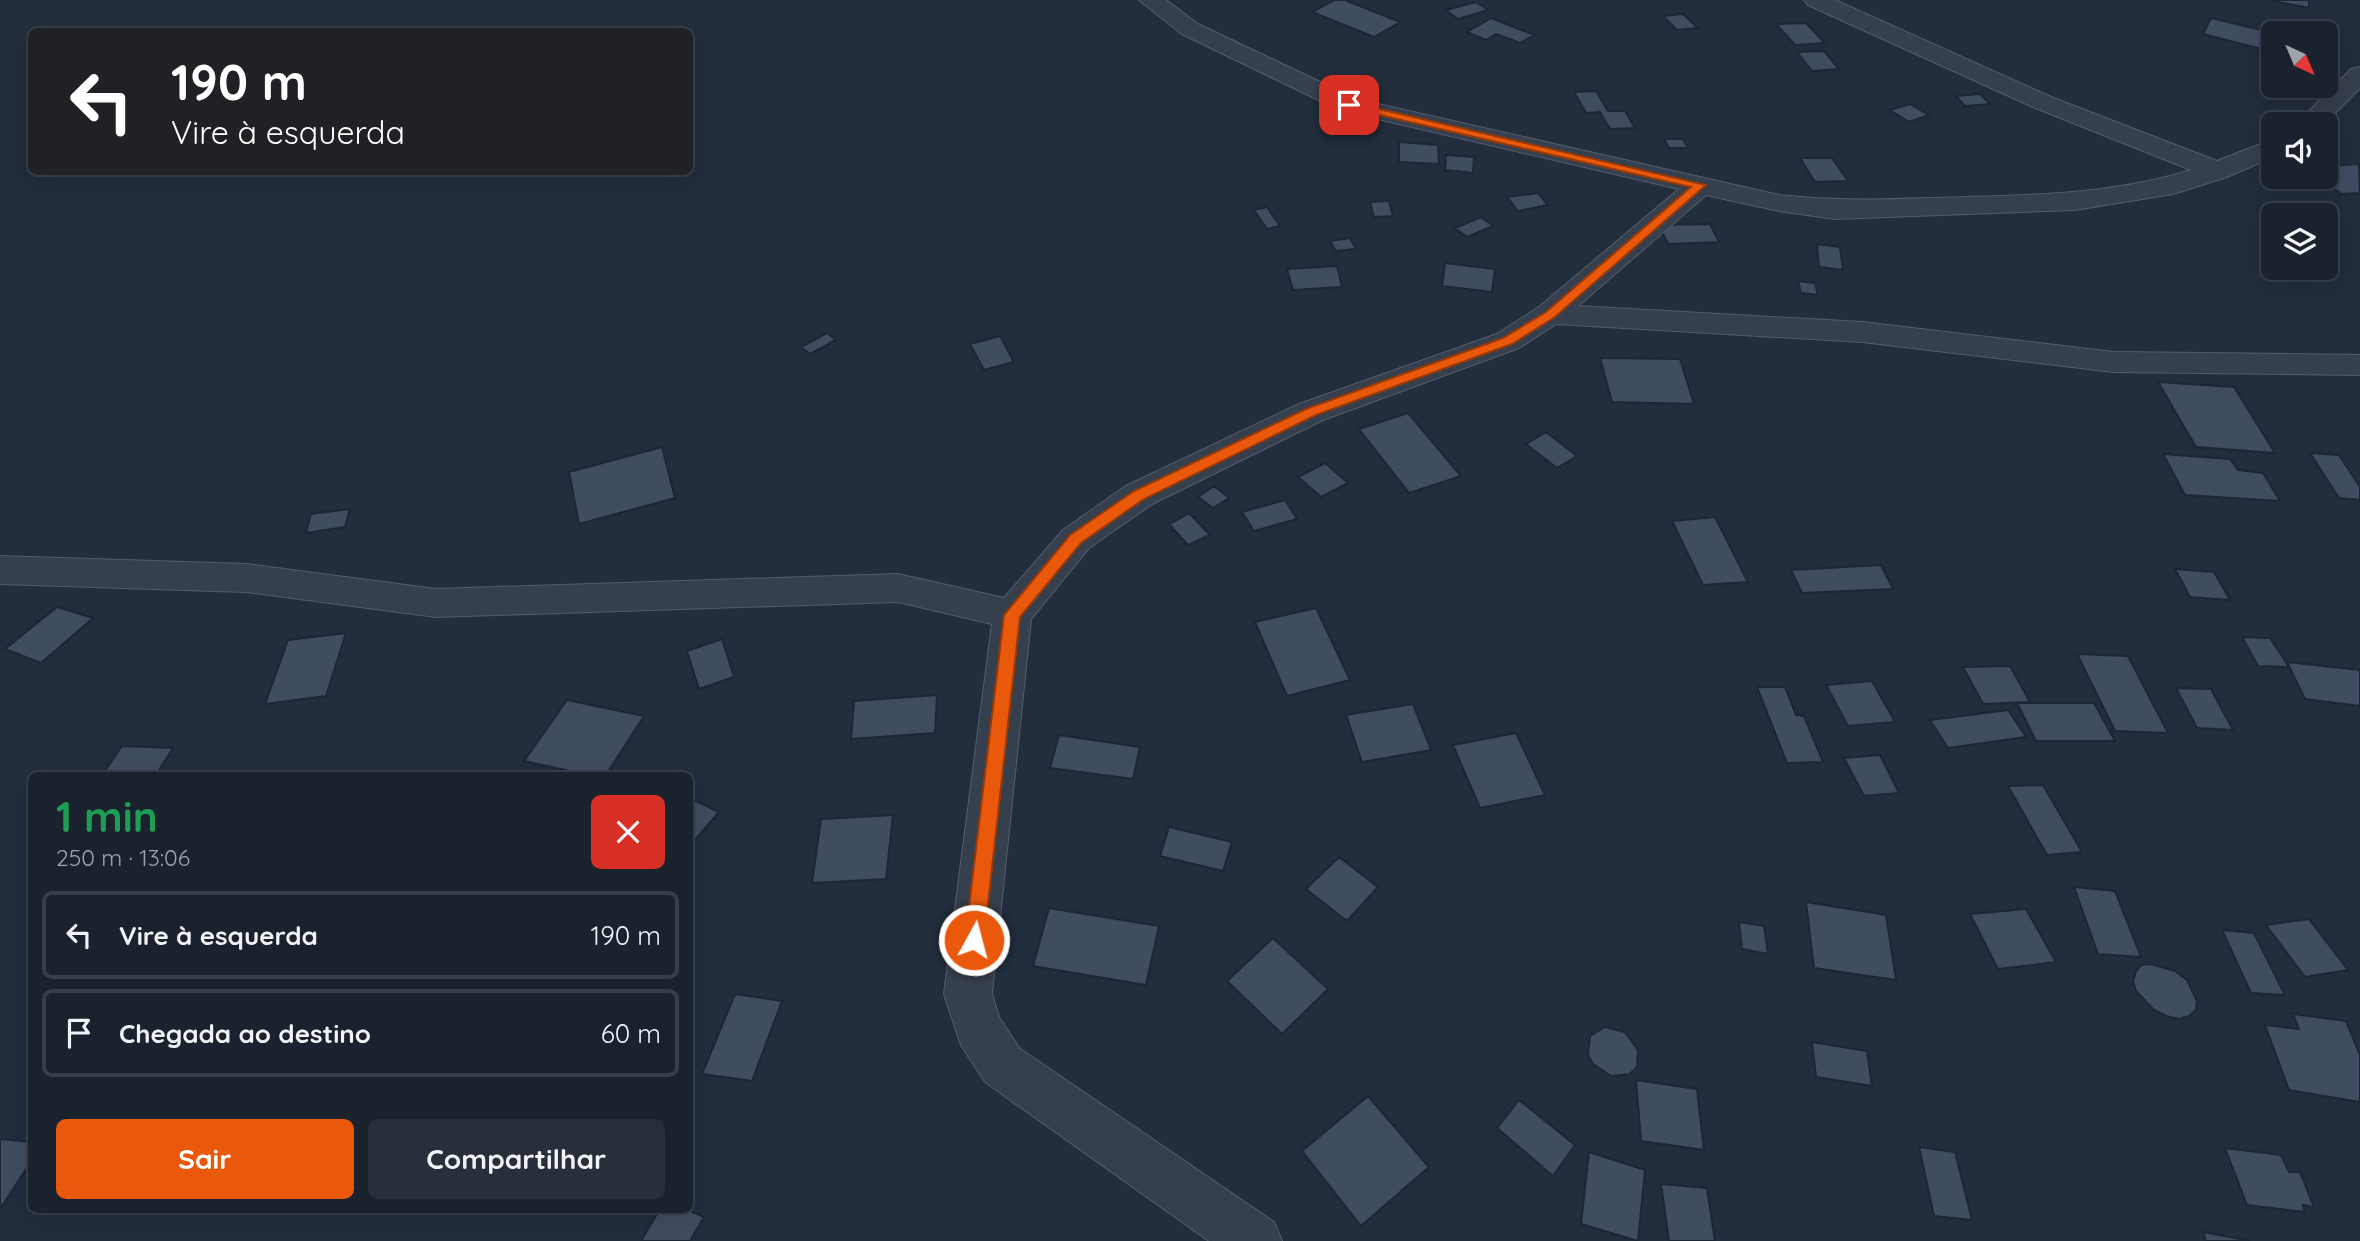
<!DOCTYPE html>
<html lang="pt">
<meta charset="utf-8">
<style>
:root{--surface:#1a222e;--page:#272f3a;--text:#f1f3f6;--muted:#9fa4aa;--line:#383f4a;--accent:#ea580c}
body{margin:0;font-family:Quicksand,sans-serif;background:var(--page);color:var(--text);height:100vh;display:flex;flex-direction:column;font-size:26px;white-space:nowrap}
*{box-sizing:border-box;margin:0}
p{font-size:23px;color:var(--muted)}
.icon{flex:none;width:38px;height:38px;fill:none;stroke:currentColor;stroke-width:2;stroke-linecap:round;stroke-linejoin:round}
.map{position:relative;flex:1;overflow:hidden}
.details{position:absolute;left:28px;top:772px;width:665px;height:441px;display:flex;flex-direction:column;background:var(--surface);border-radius:10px;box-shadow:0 7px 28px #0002,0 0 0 2px var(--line)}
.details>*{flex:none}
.banner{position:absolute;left:28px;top:28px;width:665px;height:147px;border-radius:10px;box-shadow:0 7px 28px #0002,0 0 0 2px var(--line);background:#202124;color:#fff;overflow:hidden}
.needle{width:46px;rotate:136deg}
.buttons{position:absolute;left:2261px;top:21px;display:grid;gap:14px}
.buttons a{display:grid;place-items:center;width:77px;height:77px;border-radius:10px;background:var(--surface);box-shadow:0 7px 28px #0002,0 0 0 2px var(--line);font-size:35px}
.pin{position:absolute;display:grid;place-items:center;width:60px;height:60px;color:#fff;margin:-30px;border-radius:14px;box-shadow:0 4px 10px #0006}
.me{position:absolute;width:77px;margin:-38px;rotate:7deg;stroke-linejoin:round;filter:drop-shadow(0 0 5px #0008)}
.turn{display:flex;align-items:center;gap:24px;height:147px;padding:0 28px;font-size:32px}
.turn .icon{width:91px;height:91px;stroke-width:2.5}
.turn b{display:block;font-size:49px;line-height:60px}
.round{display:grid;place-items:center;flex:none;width:74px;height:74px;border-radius:10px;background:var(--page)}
.headline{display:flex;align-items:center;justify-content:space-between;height:119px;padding:0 28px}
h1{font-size:42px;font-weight:800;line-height:52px;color:#1e9e55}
.button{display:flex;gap:14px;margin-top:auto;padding:14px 28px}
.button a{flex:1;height:80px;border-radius:10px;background:var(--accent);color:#fff;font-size:28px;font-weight:800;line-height:80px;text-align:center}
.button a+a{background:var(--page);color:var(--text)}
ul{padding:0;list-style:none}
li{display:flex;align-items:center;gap:21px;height:88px;margin:0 14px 10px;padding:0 14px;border:4px solid var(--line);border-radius:10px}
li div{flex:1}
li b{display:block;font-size:26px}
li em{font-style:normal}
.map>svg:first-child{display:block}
</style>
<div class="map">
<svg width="2360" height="1241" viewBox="0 0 2360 1241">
<rect width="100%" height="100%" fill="#222d3d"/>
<path fill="#404c60" stroke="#1d2634" stroke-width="2" d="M1334,0H1345L1400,22L1374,37L1312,12Z
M2309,0V8L2273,1V0Z
M1476,2L1488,10L1458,19L1446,10Z
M1683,14L1698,28L1677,30L1663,16Z
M1491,18L1534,35L1520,43L1496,34L1486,40L1467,32Z
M2211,18L2274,33L2269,51L2203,34Z
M1806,23L1825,43L1795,45L1776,24Z
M1824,51L1839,69L1812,71L1797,52Z
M1596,91L1608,111H1625L1635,128L1610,129L1600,112L1586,113L1574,92Z
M1980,94L1990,104L1965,106L1956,96Z
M1910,104L1929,115L1909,122L1890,110Z
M1664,139H1683L1688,148H1669Z
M1399,142L1438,145L1439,164L1399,162Z
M1446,155L1474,157L1473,173L1445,170Z
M1800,158H1832L1848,181L1815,182Z
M2359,164L2360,193L2341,194L2320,177H2326V166Z
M1538,193L1548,205L1518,211L1507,197Z
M1389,201L1393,216L1374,217L1370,202Z
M1267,207L1280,226L1267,229L1254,210Z
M1481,217L1493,226L1467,237L1455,228Z
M1710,224L1719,242L1668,244L1659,225Z
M1350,238L1356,249L1336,251L1330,241Z
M1817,244L1840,247L1843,270L1819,267Z
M1445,263L1495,269L1492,292L1442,286Z
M1337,266L1342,287L1293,290L1287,269Z
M1798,281L1815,283L1818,295L1801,293Z
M827,333L836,340L810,354L801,347Z
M1000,336L1014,362L984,370L970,344Z
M1600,358L1680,359L1694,404L1612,402Z
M2158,382L2234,387L2275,453L2196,447Z
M1408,413L1461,476L1409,493L1359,429Z
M1546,432L1577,456L1557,468L1526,444Z
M662,447L675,498L579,524L569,472Z
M2310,453L2339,455L2360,487V500L2339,498Z
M2163,454L2230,459L2238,470L2263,473L2280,501L2185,495Z
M1325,463L1348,483L1321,497L1298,477Z
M1214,486L1229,498L1213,508L1198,497Z
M1285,500L1297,519L1254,531L1242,512Z
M350,509L345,527L306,533L311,514Z
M1189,513L1210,535L1188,545L1169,524Z
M1715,517L1748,582L1703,585L1672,521Z
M1881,565L1893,589L1802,593L1791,570Z
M2175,569L2214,572L2230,600L2190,597Z
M57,607L93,618L41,663L5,649Z
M1316,608L1350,680L1287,696L1255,622Z
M346,633L326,696L265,704L288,640Z
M2242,637L2270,638L2289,667L2258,666Z
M722,639L734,677L699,689L687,651Z
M2077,654L2128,656L2168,733L2115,731Z
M2287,662L2360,670V706L2305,699Z
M2010,666L2030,702L1983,704L1963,667Z
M1872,681L1895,722L1848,726L1826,685Z
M1757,687H1785L1796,715L1804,716L1823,762L1787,763Z
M2176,688L2211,689L2233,730L2197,728Z
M937,695L935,733L851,739L854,701Z
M567,700L644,716L606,775H588L524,761Z
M2017,703H2094L2115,741H2036Z
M1413,704L1431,750L1362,762L1346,715Z
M2008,710L2026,737L1948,748L1930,720Z
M1516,733L1545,795L1480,808L1453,745Z
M1059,735L1140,747L1133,779L1050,768Z
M122,746L173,748L156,775H102Z
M1880,755L1899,793L1864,796L1844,758Z
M2043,785L2082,852L2047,855L2008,786Z
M690,798L719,812L694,841L690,839Z
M893,815L886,879L812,883L821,819Z
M1169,827L1232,842L1223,871L1160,856Z
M1339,857L1378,887L1347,921L1306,889Z
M2074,887L2115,891L2141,957L2098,954Z
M1806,902L1886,915L1896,980L1814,968Z
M1049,908L1159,926L1146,985L1033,966Z
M2026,909L2056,962L1998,969L1970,914Z
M2309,919L2348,970L2305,977L2266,925Z
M1739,922L1764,926L1768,954L1742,949Z
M2222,930L2254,933L2285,995L2251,993Z
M1273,938L1328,989L1282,1034L1227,981Z
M2151,964L2175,971L2187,980L2197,1001L2196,1010L2189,1016L2179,1019L2166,1016L2154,1010L2136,991L2133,981L2136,972L2141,965Z
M735,994L782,1001L752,1081L702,1074Z
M2293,1014L2346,1021L2360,1055V1102L2289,1090L2265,1025L2299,1029Z
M1605,1027L1625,1032L1638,1050L1637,1067L1630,1074L1611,1076L1593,1064L1588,1055L1590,1036Z
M1812,1042L1867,1051L1872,1086L1816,1077Z
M1636,1080L1697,1089L1704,1150L1641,1141Z
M1368,1096L1429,1167L1361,1226L1302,1151Z
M1519,1100L1575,1145L1553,1176L1497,1128Z
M0,1139L32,1142V1160L0,1209Z
M1919,1147L1955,1152L1972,1220L1934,1216Z
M2225,1148L2281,1155L2289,1172H2300L2314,1207L2303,1205L2305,1212L2247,1205Z
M1589,1152L1645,1170L1638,1241L1581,1224Z
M1661,1184L1707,1188L1715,1241H1669Z
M660,1209H686L704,1217L690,1241H641Z
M2203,1232L2251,1241H2206Z"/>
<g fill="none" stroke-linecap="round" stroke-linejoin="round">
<defs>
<path id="minor" d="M1139,0H1166L1198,24L1356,99L1779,195C1841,202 1902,199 1965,197C2041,195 2117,193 2191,170L2033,107L1808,5L1804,0H1835L2051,97L2217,161L2273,139V157L2227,177L2173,194L2075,210L1835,219L1779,211L1706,195L1578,306L1862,322L2114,352L2360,355V375L2114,372L1862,342L1556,324L1519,348L1323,420L1152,504L1089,548L1031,619L992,994L999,1017L1019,1048L1274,1222L1282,1241H1209L985,1082L961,1045L944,994L992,624L898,602L436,617L246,592L0,584V556L246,564L436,589L898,574L1004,598L1063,530L1126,486L1299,404L1497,334L1539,307L1679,189L1339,110L1182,34Z
M2360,67V88L2324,124H2296L2351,69Z"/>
</defs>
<use href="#minor" stroke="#545d6b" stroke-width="2"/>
<use href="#minor" fill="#363f4d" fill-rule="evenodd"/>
</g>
<path fill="#ea580c" stroke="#983908" stroke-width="2" d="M1349,102L1706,185L1555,317L1512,344L1316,415L1144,499L1081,543L1020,617L984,940L981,946L974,948L968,946L965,940L1004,615L1070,535L1134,491L1306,409L1503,338L1546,312L1691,187L1345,107V103Z"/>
</svg>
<div class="buttons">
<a><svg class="needle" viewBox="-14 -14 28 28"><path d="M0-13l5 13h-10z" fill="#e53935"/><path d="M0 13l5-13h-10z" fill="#9fa4aa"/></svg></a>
<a><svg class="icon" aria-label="sound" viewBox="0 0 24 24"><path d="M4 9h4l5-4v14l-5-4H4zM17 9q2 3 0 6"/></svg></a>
<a><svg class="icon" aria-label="layers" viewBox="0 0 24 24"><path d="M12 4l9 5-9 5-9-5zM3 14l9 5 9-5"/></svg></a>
</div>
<div class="pin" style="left:1349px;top:105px;background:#d93025"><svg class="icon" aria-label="arrive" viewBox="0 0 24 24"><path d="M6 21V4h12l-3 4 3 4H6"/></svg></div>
<svg class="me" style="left:974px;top:940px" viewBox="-20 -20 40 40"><circle r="17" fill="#ea580c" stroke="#fff" stroke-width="3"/><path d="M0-11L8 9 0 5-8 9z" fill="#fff"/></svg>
<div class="banner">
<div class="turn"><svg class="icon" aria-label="left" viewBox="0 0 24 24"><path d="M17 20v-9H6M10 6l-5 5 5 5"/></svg><div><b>190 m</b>Vire à esquerda</div></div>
</div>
<section class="details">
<div class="headline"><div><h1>1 min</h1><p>250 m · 13:06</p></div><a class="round" style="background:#d93025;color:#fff"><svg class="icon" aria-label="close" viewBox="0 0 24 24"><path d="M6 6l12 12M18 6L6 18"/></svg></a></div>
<ul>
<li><svg class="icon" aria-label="left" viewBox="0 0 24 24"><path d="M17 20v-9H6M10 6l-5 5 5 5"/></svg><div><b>Vire à esquerda</b></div><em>190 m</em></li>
<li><svg class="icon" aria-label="arrive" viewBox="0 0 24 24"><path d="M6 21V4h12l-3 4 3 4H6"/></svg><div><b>Chegada ao destino</b></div><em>60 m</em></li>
</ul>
<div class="button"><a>Sair</a><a>Compartilhar</a></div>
</section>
</div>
